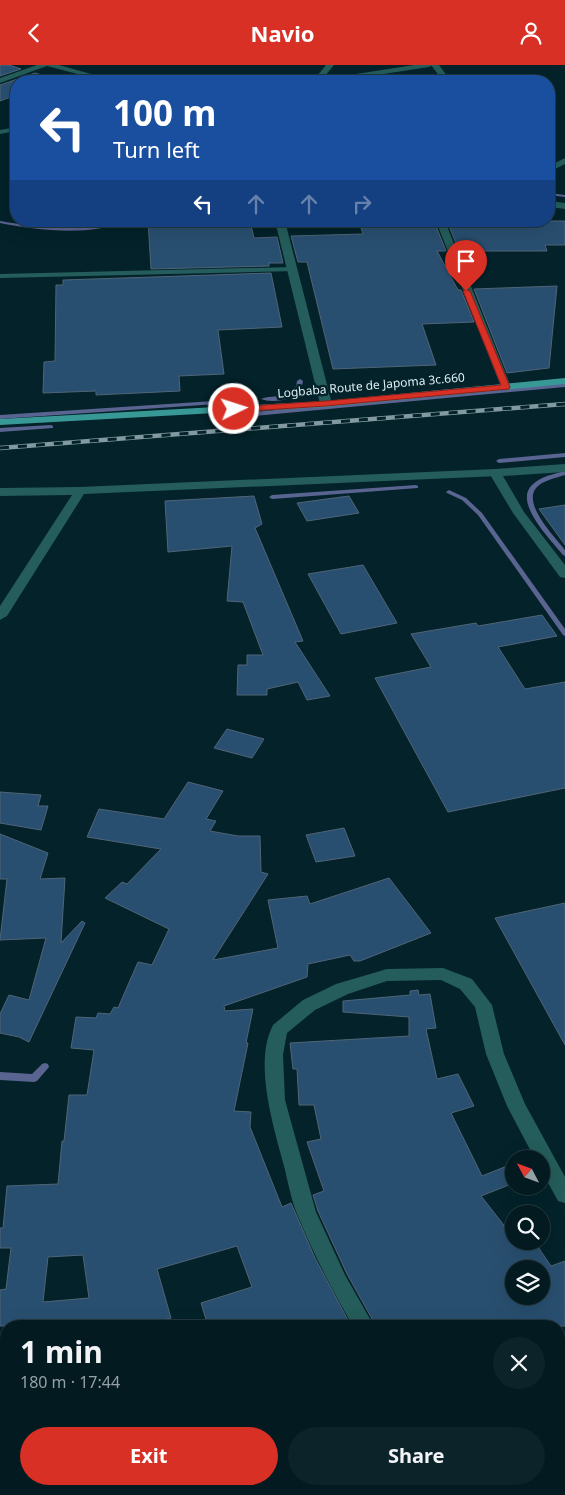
<!DOCTYPE html>
<meta charset="utf-8">
<style>
:root{--surface:#021a20;--page:#0c2329;--text:#f1f3f6;--muted:#96a1a5;--line:#23383e;--accent:#d93025}
body{margin:0;font-family:"Noto Sans",sans-serif;background:var(--page);color:var(--text);height:100vh;display:flex;flex-direction:column;font-size:19px;white-space:nowrap}
*{box-sizing:border-box;margin:0}
p{font-size:16px;color:var(--muted)}
.icon{flex:none;width:28px;height:28px;fill:none;stroke:currentColor;stroke-width:2;stroke-linecap:round;stroke-linejoin:round}
.map{position:relative;flex:1;overflow:hidden}
.side{position:absolute;left:0px;top:1255px;width:565px;height:175px;display:flex;flex-direction:column;background:var(--surface);border-radius:20px 20px 0 0;box-shadow:0 5px 20px #0002,0 0 0 1px var(--line)}
.side>*{flex:none}
.guide{position:absolute;left:10px;top:10px;width:545px;height:152px;border-radius:20px;box-shadow:0 5px 20px #0002,0 0 0 1px var(--line);background:#1a4fa0;color:#fff;overflow:hidden}
.needle{width:32px;rotate:311deg}
.fabs{position:absolute;left:505px;top:1085px;display:grid;gap:10px}
.fabs a{display:grid;place-items:center;width:45px;height:45px;border-radius:50%;background:var(--surface);box-shadow:0 5px 20px #0002,0 0 0 1px var(--line);font-size:25px}
.pin{position:absolute;display:grid;place-items:center;width:42px;height:42px;color:#fff;margin:-51px -21px;border-radius:50% 50% 50% 0;rotate:-45deg;box-shadow:0 0 5px #0007}
.pin .icon{rotate:45deg}
.me{position:absolute;width:55px;margin:-28px;rotate:86deg;stroke-linejoin:round;filter:drop-shadow(0 0 4px #0008)}
.turn{display:flex;align-items:center;gap:18px;height:105px;padding:0 20px;font-size:22px}
.turn .icon{width:65px;height:65px;stroke-width:2.5}
.turn b{display:block;font-size:35px;line-height:42px}
.lanes{display:flex;align-items:center;height:48px;padding:0 20px;background:#0003;justify-content:center;gap:25px;direction:ltr}
.lanes .off{opacity:.35}
.round{display:grid;place-items:center;flex:none;width:52px;height:52px;border-radius:26px;background:var(--page)}
.head{display:flex;align-items:center;justify-content:space-between;height:85px;padding:0 20px}
h1{font-size:30px;font-weight:700;line-height:38px}
.cta{display:flex;gap:10px;margin-top:auto;padding:10px 20px}
.cta a{flex:1;height:58px;border-radius:30px;background:var(--accent);color:#fff;font-size:20px;font-weight:700;line-height:58px;text-align:center}
.cta a+a{background:var(--page);color:var(--text)}
header{display:flex;justify-content:space-between;align-items:center;height:65px;padding:0 20px;background:var(--accent);color:#fff;font-size:22px;font-weight:700}
.map>svg:first-child{display:block}
</style>
<header><svg class="icon" aria-label="back" viewBox="0 0 24 24"><path d="M15 5l-7 7 7 7"/></svg>Navio<svg class="icon" aria-label="person" viewBox="0 0 24 24"><circle cx="12" cy="8" r="4"/><path d="M4 21q1-7 8-7t8 7"/></svg></header>
<div class="map">
<svg width="565" height="1430" viewBox="0 0 565 1430">
<rect width="100%" height="100%" fill="#03222a"/>
<g fill="none" stroke-linecap="round" stroke-linejoin="round">
<path fill="#5a6490" fill-rule="evenodd" d="M549,128L565,130V132L549,130Z
M0,156C30,161 59,164 90,162C101,161 113,156 124,156C92,172 34,165 0,158Z
M300,314L303,316C302,320 302,325 298,328C291,336 270,338 261,334C274,328 295,338 297,316Z
M565,318V322L221,354L218,352L221,350Z
M229,335L232,337L231,338L0,354V350Z
M51,360L53,361V363L0,367V363Z
M565,388V392L499,398L496,396L499,394Z
M565,406V410C556,413 544,415 537,422C521,438 555,472 565,485V491L563,490C552,476 513,438 532,420C541,411 554,409 565,406Z
M416,420L418,421V423L272,434L269,432L272,430Z
M449,425L466,433L482,448L565,564V571L563,570L478,450L462,435L447,428L446,427Z
M45,998L48,999L49,1002L37,1016L34,1017L0,1015V1007L32,1009L42,999Z"/>
</g>
<path fill="#294f70" stroke="#506477" fill-rule="evenodd" d="M0,0H9L21,4L0,11Z
M35,8L60,15L16,16V30L0,36V20Z
M148,156H250L254,173L277,172L283,198H269V201L151,204Z
M359,156H434L446,186H437L458,225H461L474,257L422,259L436,300L333,304L307,197H298L291,171L363,169Z
M447,156H565V180H545L547,186H459Z
M271,208L282,262L218,265L224,309L179,311L180,326L96,330V326L43,328L44,297L55,296L56,220H63V215Z
M557,221L549,303L507,308L474,224Z
M254,431L262,459L255,463L303,576L295,577L330,631L307,635L298,617L267,624V630H237L238,600H247V590H263L243,537L227,536L232,481L168,487L165,436Z
M349,431L359,448L307,456L297,438Z
M565,440V480L539,444Z
M363,500L397,558L341,569L308,509Z
M542,550L557,571L498,582L525,624L565,617V723L448,747L375,613L431,602L411,569L476,558L478,561Z
M227,664L264,674L252,693L214,683Z
M188,717L223,726L206,754L216,756L210,766L238,771H260L261,807L268,809L213,895L278,883L268,835L307,831L310,839L389,813L431,868L360,896H354L350,890L308,899L307,912L224,941L225,946L253,944L246,978H248L234,1046L251,1047L250,1062L282,1142L291,1138L315,1193L351,1261H208L201,1238L252,1222L237,1181L157,1204L171,1253L141,1261H0V1225L6,1224L11,1183H0V1163H3L7,1121L58,1119L62,1076H64L69,1030H87L94,985L71,983L76,952L96,953L98,948L110,949L114,942L118,943L138,897L152,900L169,864L105,833L122,817L127,819L161,784L87,772L99,744L164,754ZM83,1190L89,1233L43,1237L48,1192Z
M0,727L41,730L38,741H48L41,765L0,758Z
M344,763L355,791L316,797L306,770Z
M0,769L48,788L40,814L65,813L61,878L82,856L85,858L29,977L19,972L0,968V949L9,930L29,935L46,873L0,875L7,814H0Z
M565,838V980L495,853Z
M418,925L419,930L430,929L436,963L426,964L437,1014L458,1009L474,1041L451,1048L482,1111L507,1101L514,1112V1118L481,1131L514,1173V1176H534L551,1201L565,1196V1261H395L392,1255L376,1261L347,1209L318,1146L313,1130L324,1126L307,1077L321,1074L314,1040H299L297,1004H293L290,978L409,971V952L343,947V936L410,930V926ZM514,1204H541V1231H514Z"/>
<g fill="none" stroke-linecap="round" stroke-linejoin="round">
<path fill="#245d5b" fill-rule="evenodd" d="M292,202H295V206L0,213V209Z"/>
<path fill="#245d5b" fill-rule="evenodd" d="M37,0H59L116,16H104L47,1L0,18V13Z
M326,0H334L321,16H313Z
M431,0H439L451,16H443Z
M565,93V99L549,107V101Z
M549,136L565,138V144L549,142Z
M275,156H285L332,339L330,341H322L320,339Z
M436,156H445L511,322L510,324L506,325L501,322Z
M495,404L501,408L499,411L84,429L7,551L0,555V541L72,430L0,431V423L80,422Z
M443,903L472,914L492,940L504,989L525,1039L565,1112V1138L558,1136L541,1105V1094H535L507,1041L486,989L475,942L460,924L441,915L387,916L348,929L315,945L287,968L283,990L285,1035L316,1147L345,1210L374,1261H353C332,1225 313,1188 297,1149C291,1134 288,1117 284,1101C274,1063 253,998 273,960L303,935L336,919L387,904Z
M410,1424H432V1430H410Z"/>
<path fill="#245d5b" fill-rule="evenodd" d="M414,0H433L429,2L338,16H320L324,14Z
M16,62V66L0,69V65Z
M565,399V407L503,411L524,447L565,500V513L560,512L513,448L489,408L495,404Z"/>
<path fill="#379896" fill-rule="evenodd" d="M565,313V319L326,342L0,360V354L326,336Z"/>
<defs>
<path id="rail" d="M0,383L565,339"/>
</defs>
<use href="#rail" stroke="#8299a0" stroke-width="4.5"/>
<use href="#rail" stroke="#03222a" stroke-width="3" stroke-dasharray="9" stroke-linecap="butt"/>
</g>
<path fill="#d93025" stroke="#8d1f18" d="M466,224L470,226L510,322L509,324L326,341L234,347L230,344L234,342L326,336L501,320L463,226Z"/>
<g text-anchor="middle" dominant-baseline="central" stroke-width="5" stroke-linejoin="round" paint-order="stroke">
<g font-size="12" fill="#dff0f6" stroke="#03222a">
<text transform="translate(371 320) rotate(-5)">Logbaba Route de Japoma 3c.660</text>
</g>
</g>
</svg>
<div class="fabs">
<a><svg class="needle" viewBox="-14 -14 28 28"><path d="M0-13l5 13h-10z" fill="#e53935"/><path d="M0 13l5-13h-10z" fill="#96a1a5"/></svg></a>
<a><svg class="icon" aria-label="search" viewBox="0 0 24 24"><circle cx="10" cy="10" r="6"/><path d="M15 15l6 6"/></svg></a>
<a><svg class="icon" aria-label="layers" viewBox="0 0 24 24"><path d="M12 4l9 5-9 5-9-5zM3 14l9 5 9-5"/></svg></a>
</div>
<div class="pin" style="left:466px;top:226px;background:#d93025"><svg class="icon" aria-label="arrive" viewBox="0 0 24 24"><path d="M6 21V4h12l-3 4 3 4H6"/></svg></div>
<svg class="me" style="left:234px;top:344px" viewBox="-20 -20 40 40"><circle r="17" fill="#d93025" stroke="#fff" stroke-width="3"/><path d="M0-11L8 9 0 5-8 9z" fill="#fff"/></svg>
<div class="guide">
<div class="turn"><svg class="icon" aria-label="left" viewBox="0 0 24 24"><path d="M17 20v-9H6M10 6l-5 5 5 5"/></svg><div><b>100 m</b>Turn left</div></div>
<div class="lanes"><svg class="icon" aria-label="left" viewBox="0 0 24 24"><path d="M17 20v-9H6M10 6l-5 5 5 5"/></svg><svg class="icon off" aria-label="ahead" viewBox="0 0 24 24"><path d="M12 20V5M6 11l6-6 6 6"/></svg><svg class="icon off" aria-label="ahead" viewBox="0 0 24 24"><path d="M12 20V5M6 11l6-6 6 6"/></svg><svg class="icon off" aria-label="right" viewBox="0 0 24 24"><path d="M7 20v-9h11M14 6l5 5-5 5"/></svg></div>
</div>
<section class="side">
<div class="head"><div><h1>1 min</h1><p>180 m · 17:44</p></div><a class="round"><svg class="icon" aria-label="close" viewBox="0 0 24 24"><path d="M6 6l12 12M18 6L6 18"/></svg></a></div>
<div class="cta"><a>Exit</a><a>Share</a></div>
</section>
</div>
